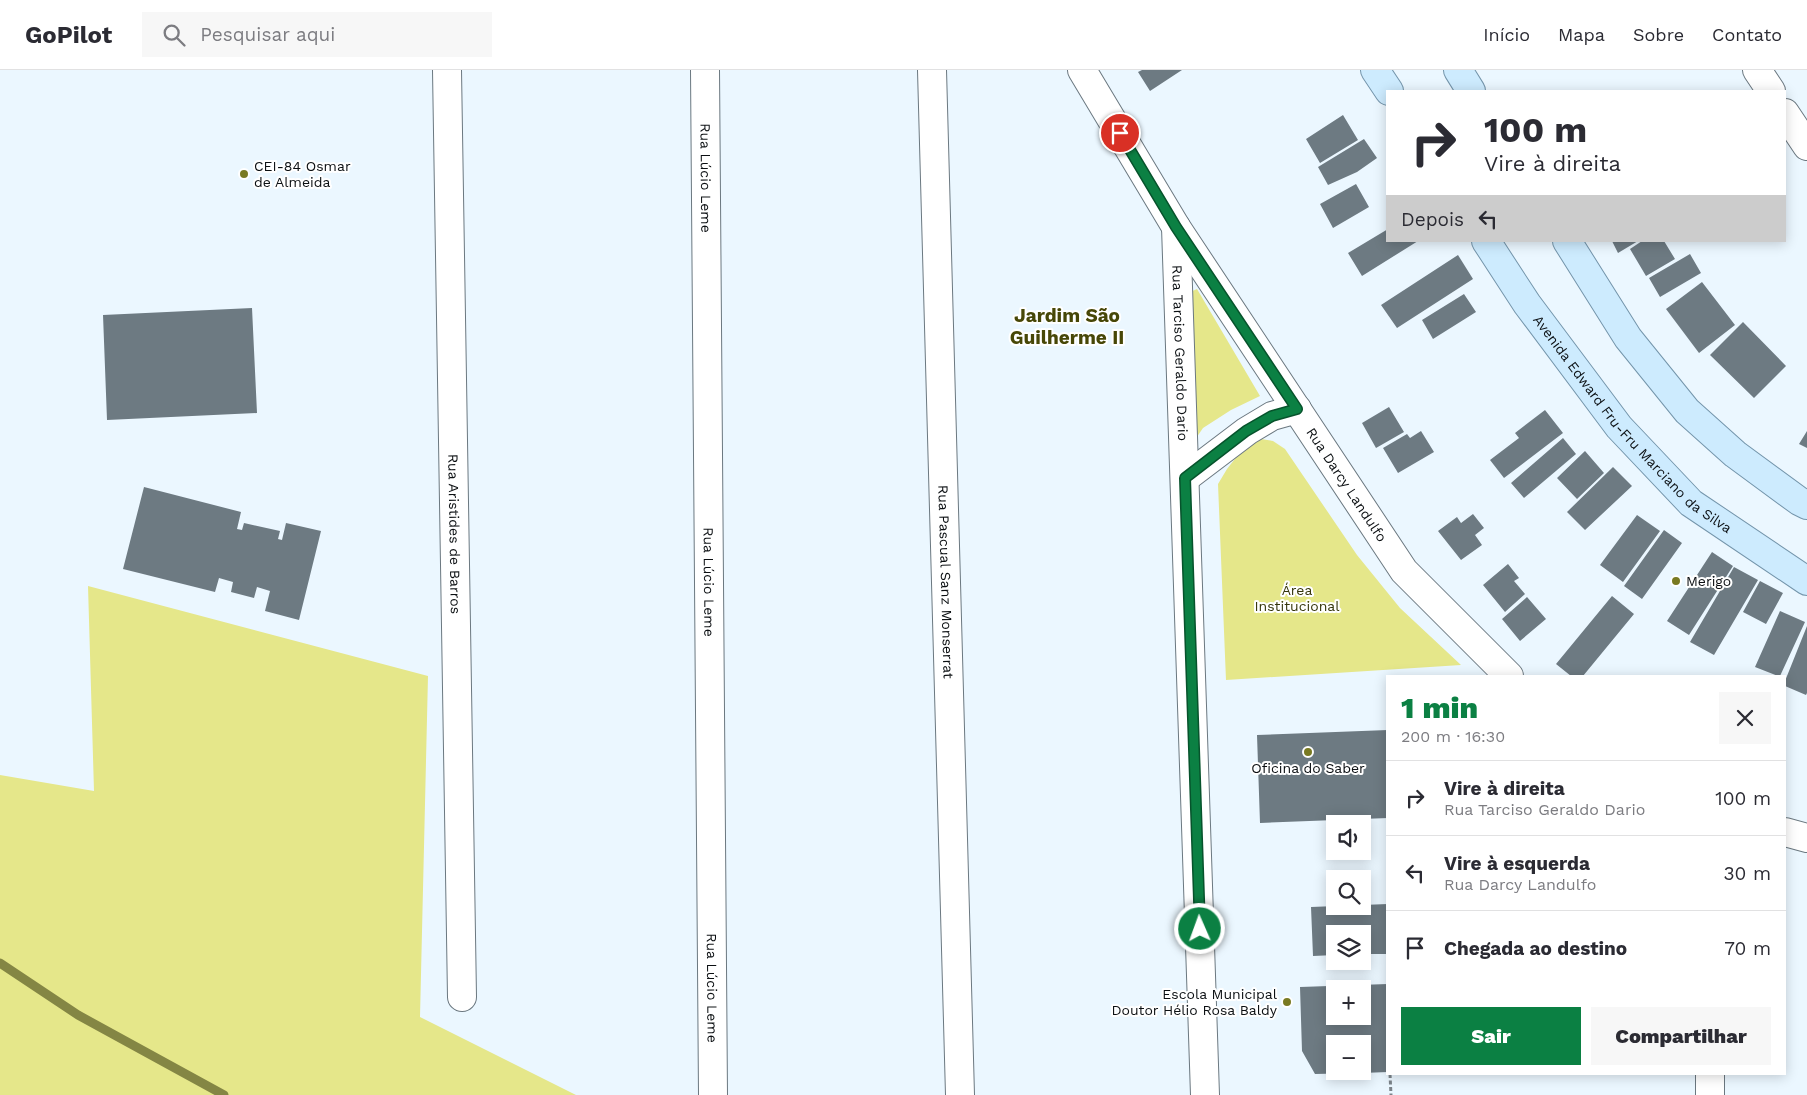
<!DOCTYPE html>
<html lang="pt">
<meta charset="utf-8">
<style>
:root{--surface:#fff;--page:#f7f7f7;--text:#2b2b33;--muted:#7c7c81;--line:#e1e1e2;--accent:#0b8043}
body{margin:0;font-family:"Work Sans",sans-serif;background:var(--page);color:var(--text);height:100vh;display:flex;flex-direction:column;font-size:19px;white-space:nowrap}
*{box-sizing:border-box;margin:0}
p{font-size:16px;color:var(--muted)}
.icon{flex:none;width:28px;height:28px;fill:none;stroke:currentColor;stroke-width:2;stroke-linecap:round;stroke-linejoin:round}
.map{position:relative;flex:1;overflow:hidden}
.sheet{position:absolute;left:1386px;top:605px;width:400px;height:400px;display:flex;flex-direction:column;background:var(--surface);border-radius:0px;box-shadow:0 2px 12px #0003}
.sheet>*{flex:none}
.banner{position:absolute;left:1386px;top:20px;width:400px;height:152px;border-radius:0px;box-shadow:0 2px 12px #0003;background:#fff;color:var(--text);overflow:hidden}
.tools{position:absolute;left:1326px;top:745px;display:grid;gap:10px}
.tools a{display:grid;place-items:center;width:45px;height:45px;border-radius:0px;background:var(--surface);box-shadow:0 2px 12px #0003;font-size:25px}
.pin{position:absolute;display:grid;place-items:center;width:42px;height:42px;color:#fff;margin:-21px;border:2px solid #fff;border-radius:50%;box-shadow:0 1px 5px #0007}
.me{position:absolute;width:55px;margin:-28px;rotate:358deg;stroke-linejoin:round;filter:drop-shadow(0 0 4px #0008)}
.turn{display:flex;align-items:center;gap:18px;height:105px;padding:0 15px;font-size:22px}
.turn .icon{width:65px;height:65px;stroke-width:2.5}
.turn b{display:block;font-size:35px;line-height:42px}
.then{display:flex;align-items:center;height:48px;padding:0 15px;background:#0003;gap:10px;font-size:19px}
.round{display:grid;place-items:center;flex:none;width:52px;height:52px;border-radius:0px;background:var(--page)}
.overview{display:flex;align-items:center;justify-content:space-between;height:85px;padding:0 15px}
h1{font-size:30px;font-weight:800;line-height:38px;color:var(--accent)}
.cta{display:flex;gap:10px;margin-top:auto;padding:10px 15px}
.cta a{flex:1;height:58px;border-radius:0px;background:var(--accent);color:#fff;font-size:20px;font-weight:800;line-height:58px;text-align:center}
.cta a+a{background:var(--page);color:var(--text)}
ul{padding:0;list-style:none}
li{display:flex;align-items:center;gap:15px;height:75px;padding:0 15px;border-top:1px solid var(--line)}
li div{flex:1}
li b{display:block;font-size:19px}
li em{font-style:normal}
header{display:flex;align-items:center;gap:30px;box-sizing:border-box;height:70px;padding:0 25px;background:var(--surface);border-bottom:1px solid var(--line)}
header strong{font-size:24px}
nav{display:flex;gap:28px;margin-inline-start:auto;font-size:18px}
.search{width:350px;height:45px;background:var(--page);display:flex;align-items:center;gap:12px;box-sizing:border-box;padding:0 18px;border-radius:0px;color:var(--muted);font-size:19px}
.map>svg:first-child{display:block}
</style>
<header>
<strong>GoPilot</strong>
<div class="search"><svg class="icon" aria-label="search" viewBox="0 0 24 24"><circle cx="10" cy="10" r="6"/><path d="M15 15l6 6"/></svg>Pesquisar aqui</div>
<nav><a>Início</a><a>Mapa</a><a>Sobre</a><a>Contato</a></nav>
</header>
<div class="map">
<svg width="1807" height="1025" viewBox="0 0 1807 1025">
<rect width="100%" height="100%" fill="#ebf7ff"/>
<path fill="#e5e78a" d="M1197,219L1260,326L1231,340L1203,358L1192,374L1188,223Z
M1261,369L1273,371L1285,379L1357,485L1400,538L1461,595L1226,610L1218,414L1227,399L1245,376Z
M88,516L428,606L420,947L576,1025H0V705L94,721Z"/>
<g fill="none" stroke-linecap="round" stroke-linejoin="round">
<path stroke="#848644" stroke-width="9" d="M0,893L78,945L224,1025"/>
</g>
<path fill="#6d7a82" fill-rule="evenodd" d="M1142,0H1182L1150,21L1138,2Z
M1343,45L1358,70L1320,93L1306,69Z
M1364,69L1377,88L1357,102L1328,115L1318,97Z
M1356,114L1369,137L1333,158L1320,134Z
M1388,159V171H1418L1362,206L1348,183Z
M1612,171H1638L1618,183Z
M1642,171H1664L1675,189L1646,206L1630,179Z
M1690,184L1701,203L1660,227L1649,208Z
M1458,185L1473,209L1397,258L1381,235Z
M1702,212L1735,255L1699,283L1666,239Z
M1464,224L1476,242L1433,269L1422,250Z
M252,238L257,343L107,350L103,245Z
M1743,252L1786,296L1754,328L1710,285Z
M1389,337L1404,362L1376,378L1362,353Z
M1545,340L1563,363L1504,408L1490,390L1519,368L1515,363Z
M1421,361L1434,382L1398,403L1383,378L1407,364L1410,368Z
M1807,361V378L1799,374Z
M1563,368L1576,384L1524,428L1511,413Z
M1585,381L1604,403L1577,429L1557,408Z
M1613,397L1632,416L1585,460L1567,442Z
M144,417L241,442L237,459L242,460L244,453L280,461L278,469L282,470L286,453L321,461L299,550L265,541L270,521L257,517L254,528L231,522L233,512L219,508L215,522L123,499Z
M1473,444L1484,458L1475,465L1482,475L1461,490L1438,461L1457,447L1461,453Z
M1637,445L1660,461L1623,512L1600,495Z
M1664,460L1682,473L1642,529L1624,516Z
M1712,482L1733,496L1689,565L1667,551Z
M1508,494L1519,508L1514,511L1525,524L1505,542L1483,515Z
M1734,497L1758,510L1714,585L1690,572Z
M1760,511L1783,523L1766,554L1743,542Z
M1612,526L1634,544L1583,606H1571L1556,594Z
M1527,527L1546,549L1520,571L1502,549Z
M1780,541L1805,552L1780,606H1778L1755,597Z
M1807,556V623L1806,625L1785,616V611Z
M1388,660V748L1260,753L1257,665Z
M1388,834V884H1362V864H1335V885L1313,886L1311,837Z
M1388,914V1002L1362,1003V974H1335V1001H1359V1003L1315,1004L1302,981L1300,917ZM1335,919H1362V946H1335Z"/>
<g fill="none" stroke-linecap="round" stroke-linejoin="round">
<defs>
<g id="minor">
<path id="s1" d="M447,0L462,927"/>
<path id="s2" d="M705,0L713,1025"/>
<path id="s3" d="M932,0L960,1025"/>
<path id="s4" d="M1082,0L1176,157L1404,501L1509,606"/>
<path d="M1757,0L1771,21"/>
<path d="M1785,43L1807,76"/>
<path id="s5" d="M1176,157L1205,1025"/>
<path d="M1185,408L1247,361L1272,346L1297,339"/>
<path d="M1785,762L1807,768"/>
<path d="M1710,1004V1025"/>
</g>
<g id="major">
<path d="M1375,0L1389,21"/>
<path d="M1458,0L1471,21"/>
<path id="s6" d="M1486,171L1527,234L1619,357L1691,433L1807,511"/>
<path d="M1567,171L1628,268L1687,341L1735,384L1799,431L1807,435"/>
</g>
</defs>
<use href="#minor" stroke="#6b7880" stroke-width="30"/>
<use href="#major" stroke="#7495ab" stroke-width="30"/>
<path stroke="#7b8389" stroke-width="3" stroke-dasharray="4 2.5" stroke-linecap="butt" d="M1390,1004L1391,1025"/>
<use href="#minor" stroke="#fff" stroke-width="28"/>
<use href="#major" stroke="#cdebfe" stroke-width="28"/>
</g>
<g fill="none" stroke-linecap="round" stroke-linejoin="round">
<defs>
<path id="route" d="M1120,63L1176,157L1297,339L1272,346L1246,361L1185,408L1200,859"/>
</defs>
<use href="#route" stroke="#07532c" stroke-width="12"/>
<use href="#route" stroke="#0b8043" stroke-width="9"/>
</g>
<g fill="#797a22" stroke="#fff" stroke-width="2">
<circle cx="244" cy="104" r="5"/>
<circle cx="1676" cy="511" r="5"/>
<circle cx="1308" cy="682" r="5"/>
<circle cx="1287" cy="932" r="5"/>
</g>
<g text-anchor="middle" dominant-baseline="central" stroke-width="4" stroke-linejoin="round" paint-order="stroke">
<g font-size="14" fill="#0b0f12" stroke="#fff" text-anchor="start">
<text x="254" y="96">CEI-84 Osmar<tspan x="254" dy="16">de Almeida</tspan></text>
<text x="1686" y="511">Merigo</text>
<text x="1308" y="698" text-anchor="middle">Oficina do Saber</text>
<text x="1277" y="924" text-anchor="end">Escola Municipal<tspan x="1277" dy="16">Doutor Hélio Rosa Baldy</tspan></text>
</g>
<g font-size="14" fill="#0b0f12" stroke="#fff">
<text stroke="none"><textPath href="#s2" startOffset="108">Rua Lúcio Leme</textPath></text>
<text stroke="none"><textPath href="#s5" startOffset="126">Rua Tarciso Geraldo Dario</textPath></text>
<text stroke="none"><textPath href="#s6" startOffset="236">Avenida Edward Fru-Fru Marciano da Silva</textPath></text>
<text stroke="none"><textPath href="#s4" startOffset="492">Rua Darcy Landulfo</textPath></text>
<text stroke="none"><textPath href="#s1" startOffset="464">Rua Aristides de Barros</textPath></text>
<text stroke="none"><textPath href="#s2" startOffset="512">Rua Lúcio Leme</textPath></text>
<text stroke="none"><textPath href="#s3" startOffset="512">Rua Pascual Sanz Monserrat</textPath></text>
<text stroke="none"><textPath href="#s2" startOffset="918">Rua Lúcio Leme</textPath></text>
</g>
<g font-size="14" fill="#35350b" stroke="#fff">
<text x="1297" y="520">Área<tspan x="1297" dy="16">Institucional</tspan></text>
</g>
<g font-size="19" font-weight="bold" fill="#474707" stroke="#fff">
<text x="1067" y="245">Jardim São<tspan x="1067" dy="22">Guilherme II</tspan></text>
</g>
</g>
</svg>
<div class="tools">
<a><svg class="icon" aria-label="sound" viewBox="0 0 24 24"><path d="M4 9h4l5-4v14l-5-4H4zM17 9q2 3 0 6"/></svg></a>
<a><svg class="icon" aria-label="search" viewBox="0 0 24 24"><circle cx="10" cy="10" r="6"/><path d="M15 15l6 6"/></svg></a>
<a><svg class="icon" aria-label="layers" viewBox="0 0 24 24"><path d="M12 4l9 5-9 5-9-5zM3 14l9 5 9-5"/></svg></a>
<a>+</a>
<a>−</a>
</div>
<div class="pin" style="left:1120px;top:63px;background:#d93025"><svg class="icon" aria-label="arrive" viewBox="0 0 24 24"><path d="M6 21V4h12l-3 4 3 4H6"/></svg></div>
<svg class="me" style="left:1200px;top:859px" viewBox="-20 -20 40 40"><circle r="17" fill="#0b8043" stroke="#fff" stroke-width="3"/><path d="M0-11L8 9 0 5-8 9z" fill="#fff"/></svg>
<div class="banner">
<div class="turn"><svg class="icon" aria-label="right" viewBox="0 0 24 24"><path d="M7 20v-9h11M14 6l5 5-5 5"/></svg><div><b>100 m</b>Vire à direita</div></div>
<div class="then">Depois<svg class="icon" aria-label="left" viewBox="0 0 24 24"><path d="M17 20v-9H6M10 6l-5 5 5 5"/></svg></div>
</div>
<section class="sheet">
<div class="overview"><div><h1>1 min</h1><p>200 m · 16:30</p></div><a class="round"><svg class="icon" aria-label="close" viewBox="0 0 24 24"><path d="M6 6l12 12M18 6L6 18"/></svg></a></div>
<ul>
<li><svg class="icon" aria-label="right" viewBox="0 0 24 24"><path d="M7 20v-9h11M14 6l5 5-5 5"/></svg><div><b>Vire à direita</b><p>Rua Tarciso Geraldo Dario</p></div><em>100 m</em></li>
<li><svg class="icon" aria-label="left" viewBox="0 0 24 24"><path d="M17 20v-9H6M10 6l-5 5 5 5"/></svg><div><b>Vire à esquerda</b><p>Rua Darcy Landulfo</p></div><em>30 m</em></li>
<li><svg class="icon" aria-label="arrive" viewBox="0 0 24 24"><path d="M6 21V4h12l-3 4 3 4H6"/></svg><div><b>Chegada ao destino</b></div><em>70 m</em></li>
</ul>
<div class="cta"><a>Sair</a><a>Compartilhar</a></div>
</section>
</div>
